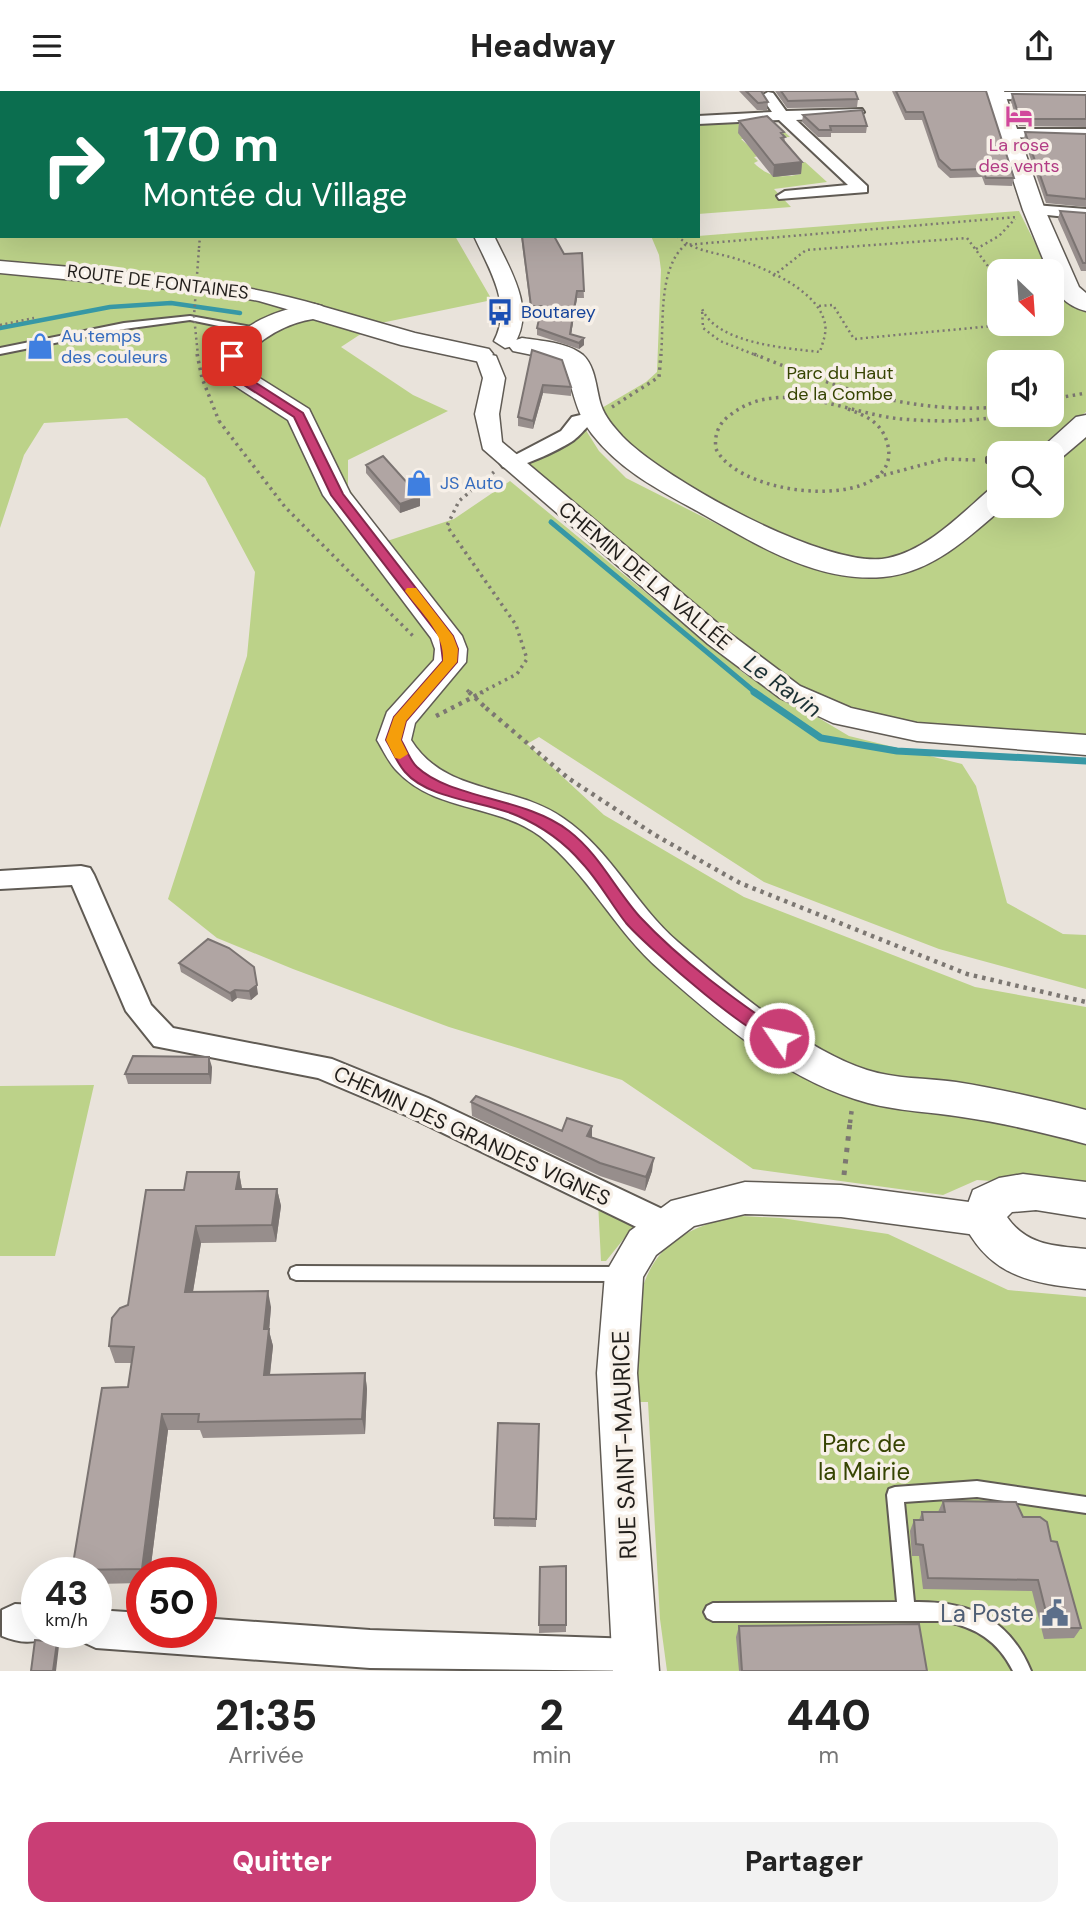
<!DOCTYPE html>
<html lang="fr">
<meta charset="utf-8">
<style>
:root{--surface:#fff;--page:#f2f2f2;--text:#222;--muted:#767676;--accent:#c93e75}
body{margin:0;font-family:"DM Sans",sans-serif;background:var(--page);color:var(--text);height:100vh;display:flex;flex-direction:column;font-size:26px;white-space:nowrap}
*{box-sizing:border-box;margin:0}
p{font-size:23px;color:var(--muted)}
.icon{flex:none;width:38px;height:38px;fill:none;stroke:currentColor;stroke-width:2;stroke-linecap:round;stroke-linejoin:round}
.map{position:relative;height:1580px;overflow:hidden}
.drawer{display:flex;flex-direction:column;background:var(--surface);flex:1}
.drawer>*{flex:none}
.top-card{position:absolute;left:0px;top:0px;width:700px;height:147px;box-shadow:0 7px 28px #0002;background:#0b6e4f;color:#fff;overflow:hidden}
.needle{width:46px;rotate:155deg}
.buttons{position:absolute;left:987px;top:168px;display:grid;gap:14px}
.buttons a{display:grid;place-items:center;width:77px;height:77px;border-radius:14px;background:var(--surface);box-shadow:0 7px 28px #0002;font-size:35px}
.speed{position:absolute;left:21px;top:1466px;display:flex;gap:14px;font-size:35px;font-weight:700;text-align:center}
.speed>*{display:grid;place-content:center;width:91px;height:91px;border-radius:50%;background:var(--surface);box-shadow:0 7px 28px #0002;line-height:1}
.speed small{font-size:18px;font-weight:400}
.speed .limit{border:10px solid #d22;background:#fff;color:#111}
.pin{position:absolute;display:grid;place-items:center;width:60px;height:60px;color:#fff;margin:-30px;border-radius:14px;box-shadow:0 4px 10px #0006}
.me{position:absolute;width:77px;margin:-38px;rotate:304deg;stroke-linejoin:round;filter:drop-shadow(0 0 5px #0008)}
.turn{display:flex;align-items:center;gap:24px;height:147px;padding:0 28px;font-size:32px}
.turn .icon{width:91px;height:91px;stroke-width:2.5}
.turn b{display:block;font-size:49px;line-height:60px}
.eta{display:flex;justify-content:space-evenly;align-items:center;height:119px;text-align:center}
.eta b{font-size:42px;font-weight:800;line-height:49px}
.action{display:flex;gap:14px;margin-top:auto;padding:14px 28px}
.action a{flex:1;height:80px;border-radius:21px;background:var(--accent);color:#fff;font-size:28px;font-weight:800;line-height:80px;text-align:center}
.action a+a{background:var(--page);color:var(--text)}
header{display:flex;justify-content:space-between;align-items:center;height:91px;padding:0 28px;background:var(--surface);font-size:32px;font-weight:800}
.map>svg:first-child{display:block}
</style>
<header><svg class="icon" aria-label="menu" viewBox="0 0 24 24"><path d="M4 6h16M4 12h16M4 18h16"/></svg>Headway<svg class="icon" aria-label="share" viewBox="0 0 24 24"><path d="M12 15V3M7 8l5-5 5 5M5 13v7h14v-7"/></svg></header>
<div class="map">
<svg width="1086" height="1580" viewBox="0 0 1086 1580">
<rect width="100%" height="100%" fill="#e9e3db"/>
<path fill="#bcd289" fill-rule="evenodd" d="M0,0L151,2H2V145H455L492,209L376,233L341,256L413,304L448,320L348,369V396L384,451L454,428L510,390L745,583L849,645L962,673L976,695L1007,812L1063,843L1086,844V898L939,858L764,791L539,646L527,653L604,724L744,806L975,896L1086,916V1096L977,1089L943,1104L753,1078L622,989L449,936L293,878L217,847L168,808L247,565L255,481L205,387L127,327L44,332L24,364L0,437Z
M772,29L790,46L741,48L760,65L754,66L758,70L754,72C769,87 783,87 800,83L795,73L805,71L827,91L774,98L791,116L698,123V32Z
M1019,120L1049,180H999V233H1052V186L1059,201L1086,219V321L1031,362H999V390C969,416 925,459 886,469C840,480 688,398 648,368C630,354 615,336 600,318L646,291L657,281L661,179L659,164L651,145H698ZM999,271H1052V324H999Z
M582,333L599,360L626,387L794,472L853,483L917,477L999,411V415H1052V369L1086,341V645L922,634L851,618L790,597L519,375Z
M94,994L55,1165H0V995Z
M598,1111L638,1130L606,1170H601Z
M741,1125L781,1127L888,1143L1008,1199L1086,1206V1580H667L660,1528L648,1311H629C637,1217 626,1144 741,1125Z"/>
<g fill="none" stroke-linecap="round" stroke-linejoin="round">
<path stroke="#3798a5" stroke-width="4.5" d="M0,237L110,216L171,212L240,222"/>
<path stroke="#3798a5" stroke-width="5" d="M551,431L756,602"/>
<path stroke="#3798a5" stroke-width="7" d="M754,601L821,647L897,660L1086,670"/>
<defs>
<path id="service" d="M190,225L257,237L261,240L257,243L190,229L124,238L0,263V257L124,232Z
M990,366L999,368V374L987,371V367Z
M296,1175L621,1176L626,1178L629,1183L626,1188L621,1190L296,1189L291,1187L289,1182L291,1177Z
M977,1390L1086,1406V1422L977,1406L904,1411L914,1511C969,1510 1009,1527 1031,1580H1013C998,1550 976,1536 943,1530H713L707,1527L704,1521L707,1515L713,1512L897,1511L887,1404L889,1398L895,1396Z"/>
<path id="minor" d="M627,0H641V2H627Z
M768,1L773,2L786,20L862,18L864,21L857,25L796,29L867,95V101L779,108L777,105L785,100L848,94L779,29L698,33V25L772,21L761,5Z
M996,1H1086V9L991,8L989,5Z
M1008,38H1086V48L1003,46V40Z
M1034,114L1086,118V128L1028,122L1026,119Z
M593,321L603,327L600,331C583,335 586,340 574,349C561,358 517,380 503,376L500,372L561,340L572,326Z
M81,775L90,777L94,784L151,914L173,937L332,968L428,1007L677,1125L682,1135L677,1145L666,1149L655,1145L408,1025L318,987L154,955L126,920L72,794L0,798V780Z
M15,1513L37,1514V1542H52L50,1546C33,1553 19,1552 2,1545V1519Z
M96,1519L142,1522V1542H201V1527L370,1539L635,1548L648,1554L654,1567L649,1580L370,1577L96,1557L83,1551L79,1542H96Z"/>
<path id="tertiary" d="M365,0H383L384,2H366Z
M474,145H494C510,179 537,219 513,255L505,257L494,250C513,214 489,178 474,145Z
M0,170C108,180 217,184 322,215L325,220L314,226L259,210L221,203L0,182Z
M488,263L496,265L505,287L499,323L502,351L728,541L800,595L851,617L917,632L1086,644V664L917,650L833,632L780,607L708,553L483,358L475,323L483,287L477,270Z
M745,1091L841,1094L984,1113L997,1118L1003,1129L997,1140L984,1145L841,1126L745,1123L694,1135L656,1164L643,1186L637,1282L659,1580H613L597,1282L605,1183L630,1140L671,1110Z"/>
<path id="secondary" d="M984,0H1004L1045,119L1079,196L1086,202V220C1066,215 1052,201 1052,180H1048L1023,119Z
M314,213L415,242L489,258L493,263L489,268L480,271L401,254L313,228C287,232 261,247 244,266L247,279L309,318L350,402L462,545L467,558L466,571L415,632L411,649C445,704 515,693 563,727C611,759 635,814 678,851C728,894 804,959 867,979C895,988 927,987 956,991C1000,998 1043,1008 1086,1019V1053C1045,1042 1004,1032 962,1026C931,1021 898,1020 868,1012C788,991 720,932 660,879C614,839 588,782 540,745C497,713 435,721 397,680C389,672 383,659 377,649L387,621L434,569L435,558L431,547L323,404L288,329L229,291L218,275V265C240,233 277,218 314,213Z
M522,247C541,250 567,251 583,264C596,276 596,299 601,314C605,326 614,336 622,345C663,388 829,480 888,467C927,459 960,424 989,399L999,396V415H1005C969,446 932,482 883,486C816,492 754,452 699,421C659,399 621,380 592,343C575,321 574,299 564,275L547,267L513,260L509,255L513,250Z
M1086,324V346L1060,368L1052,370V362H1036L1076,326Z
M1023,1083L1086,1091V1127L1036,1119L1012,1121L1007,1126C1026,1154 1054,1155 1086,1158V1198C1029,1192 989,1185 962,1129L973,1099L999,1087Z"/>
</defs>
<use href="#service" stroke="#605b54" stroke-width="4"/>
<use href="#minor" stroke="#605b54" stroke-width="4"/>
<use href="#tertiary" stroke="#605b54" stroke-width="3"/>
<use href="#secondary" stroke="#605b54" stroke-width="3"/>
<path stroke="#7c7772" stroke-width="2.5" stroke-dasharray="2 3.5" stroke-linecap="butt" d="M0,6L2,8
M677,145C694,161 716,161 737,168C765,177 815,198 824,229C828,240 823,250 820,261C786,257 718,253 702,218L703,237L720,250L758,265
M199,157L200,145
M976,158L999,145L1015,128
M773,185L806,159L967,147L999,190
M999,209H996L999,214
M819,215L833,214L854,248L1014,233
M0,234L34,227
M661,265C664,231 658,178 685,154L1017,126"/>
<path stroke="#7c7772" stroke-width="3.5" stroke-dasharray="2.5 4.5" stroke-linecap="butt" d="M754,263C837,297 908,323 999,316
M1052,308L1086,302
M612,316L659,286L661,263
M848,318C866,325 881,331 887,351C908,420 743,411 716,358C714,345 718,333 729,325C779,284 847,323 901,328C938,331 973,331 1009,324
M219,330L285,416L413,545
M877,386L944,368L978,369
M480,602L517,583L527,568L516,534L447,435L459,410L494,381"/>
<path stroke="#7c7772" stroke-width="4.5" stroke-dasharray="3.5 5" stroke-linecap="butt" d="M486,617L568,687L655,744L740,792L967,883L1086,911
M436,625L483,601
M850,1032L852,1017"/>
<path stroke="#7c7772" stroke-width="5" stroke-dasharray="4.5 7" stroke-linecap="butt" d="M844,1084L850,1031"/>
<use href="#service" fill="#fff" fill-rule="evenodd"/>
<use href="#minor" fill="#fff" fill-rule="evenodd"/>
<use href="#tertiary" fill="#fff" fill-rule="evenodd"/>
<use href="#secondary" fill="#fff" fill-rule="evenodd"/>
<path stroke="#7c7772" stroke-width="2.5" stroke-dasharray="2 3.5" stroke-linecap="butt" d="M198,265L194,225L199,157"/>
<path stroke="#7c7772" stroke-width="3.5" stroke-dasharray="2.5 4.5" stroke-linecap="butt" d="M197,263L202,287L219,330
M467,599L470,602"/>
<path stroke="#7c7772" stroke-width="4.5" stroke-dasharray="3.5 5" stroke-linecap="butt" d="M469,601L486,617"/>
</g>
<path fill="#978e8c" d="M663,0H686L685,2Z
M739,0H766L762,2L768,11L767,19H757Z
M774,0H867H855L858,8L857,16L787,17L775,0Z
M892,0H986L1014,87L1012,95L985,94L982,86L950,87L938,76L922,29H905Z
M1012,3L1086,4V36L1019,35L1011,11Z
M803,24L867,35L866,42H831V46H818L802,31Z
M739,30L784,45L785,50L802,71L801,83L773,86L738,42Z
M1025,41L1086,43V116L1046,112L1024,49Z
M1060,120L1086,122V180H1081L1058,128Z
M521,145H554L564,163L582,162L584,207H577L571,244L584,247V254L579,258L537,244V237L540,221L531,222Z
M532,259L571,296V305L543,302L533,338L518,335V326Z
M366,374L420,406V415L400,422L366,382Z
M179,872L258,903L251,909L237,907L232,911L181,881Z
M212,976L211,993H128L125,983Z
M471,1011L562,1040L592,1035V1046L652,1080L645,1100L600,1085L472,1025Z
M239,1081L242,1098H277L281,1115L276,1151L201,1152L193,1201L271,1216L269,1240L273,1255L270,1284L365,1282L367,1298L365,1343L203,1347L200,1339H168L150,1482H142V1492L96,1493V1482H73L72,1479L128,1296L132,1272H115L109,1255L128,1214Z
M539,1333L536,1436L494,1435V1427Z
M943,1410L1023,1426L1051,1450L1081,1537L1074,1547L1044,1548L1032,1500L923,1498L919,1465H912L910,1440L914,1429H919L922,1421H938Z
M566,1475V1541L539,1542L540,1476Z
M739,1535L927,1580H739L736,1546Z"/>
<path fill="#7b7472" d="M802,71L801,83L773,86L774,74Z
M577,200V207L570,250V243Z
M584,247V254L579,258V252Z
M543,294V302L533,338V330Z
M420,406V415L400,422V413Z
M254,876L258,903L251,909L249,900Z
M235,899L237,907L232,911L230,902Z
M209,966L212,976L211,993L209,983Z
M592,1035V1048L587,1045Z
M654,1067L652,1080L645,1100L646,1086Z
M239,1081L242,1098H236Z
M277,1098L281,1115L276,1151L272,1134Z
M196,1135L201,1152L190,1218L185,1201Z
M268,1200L271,1216L269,1240L273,1255L268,1300L264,1284V1238Z
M365,1282L367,1298L365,1343L362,1328Z
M162,1323L168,1339L150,1482H144L142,1478Z
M57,1551L59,1555L56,1580H53Z"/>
<path fill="#b0a5a3" stroke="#7b7472" stroke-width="2" d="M391,0H438L441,2H391Z
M572,0H621V2H573Z
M746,0H761L768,11L758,12Z
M781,0H855L858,8L788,10Z
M896,0H986L1014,87H986L983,78L951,79L939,68L923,21H906Z
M1012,3L1086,4V28H1020Z
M862,19L867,35H830L831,39H819L803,24Z
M767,25L784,41L781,42L785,46L781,47L802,71L774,74L739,30Z
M1025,41L1086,43V108L1047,104Z
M1060,120L1086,122V172H1083Z
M522,145H554L564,163L582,162L584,200H577L570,243L584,247L579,252L537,237L542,215H531Z
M532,259L562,269L571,296L543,294L533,330L518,326Z
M383,365L420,406L400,413L366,374Z
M208,848L229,857L254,876L257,894L249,900L235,899L230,902L179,872Z
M133,965L209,966V983H125Z
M476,1005L562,1040L567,1027L592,1035L587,1045L654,1067L646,1086L600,1072L471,1011Z
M187,1081H239L236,1098H277L272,1134L196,1135L185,1201L268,1200L264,1238H269L264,1284L365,1282L362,1328L198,1331L199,1323H162L142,1478L72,1479L102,1297L128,1296L134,1256L109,1255L112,1227L120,1217L128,1214L146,1099H184Z
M498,1332L539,1333L536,1428L494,1427Z
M943,1410L1016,1411L1023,1426H1040L1047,1431L1051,1450L1057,1451L1081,1537H1050L1038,1489L928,1487L923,1454L916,1453L914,1429H923L922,1421H945Z
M566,1475V1534H539L540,1476Z
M919,1533L927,1580H742L739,1535Z
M35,1549L57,1551L53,1580H31Z"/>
<path fill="#c93e75" stroke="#83284c" stroke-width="2" d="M232,262L237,265V275L242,283L303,322L343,403L453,545L458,558L457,571L406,630L401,649C406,657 410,670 417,676C451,708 525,706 569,740C599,763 615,798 640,826C682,871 734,908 785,943L787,947L785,952C763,959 644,853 626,832C611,813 599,790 582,772C565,752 543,736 518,725C486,710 429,709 405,681C397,672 392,659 386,649L394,626L443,570L440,546L331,404L294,326L233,287L226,275V265Z"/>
<path fill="#f59e0b" d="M407,497H416L453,545L458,558L457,571L406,630L401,649L408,663L400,668L395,667L386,649L394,626L443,570C445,542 421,522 405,500Z"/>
<defs>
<symbol id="hotel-bare" viewBox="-9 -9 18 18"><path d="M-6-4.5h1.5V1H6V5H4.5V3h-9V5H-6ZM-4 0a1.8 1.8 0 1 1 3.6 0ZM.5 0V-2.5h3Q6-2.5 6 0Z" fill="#d1479c" stroke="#f7f0e8" stroke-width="2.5" paint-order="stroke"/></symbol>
<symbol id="bus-bare" viewBox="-9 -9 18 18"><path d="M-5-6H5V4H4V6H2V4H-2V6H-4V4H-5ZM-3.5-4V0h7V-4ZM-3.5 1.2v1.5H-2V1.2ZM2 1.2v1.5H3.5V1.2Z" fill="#1a4fb4" stroke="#f7f0e8" stroke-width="2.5" paint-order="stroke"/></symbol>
<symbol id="shop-bare" viewBox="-9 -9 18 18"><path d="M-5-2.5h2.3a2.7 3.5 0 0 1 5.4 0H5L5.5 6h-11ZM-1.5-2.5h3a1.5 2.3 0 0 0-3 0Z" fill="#3f7fe0" stroke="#f7f0e8" stroke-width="2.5" paint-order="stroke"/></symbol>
<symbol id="civic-bare" viewBox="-9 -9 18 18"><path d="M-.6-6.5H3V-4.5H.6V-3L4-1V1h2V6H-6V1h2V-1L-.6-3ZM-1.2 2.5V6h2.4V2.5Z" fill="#5c6f8a" stroke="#f7f0e8" stroke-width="2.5" paint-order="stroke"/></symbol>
</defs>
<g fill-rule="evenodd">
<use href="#hotel-bare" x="1000" y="6" width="38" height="38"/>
<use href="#bus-bare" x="481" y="202" width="38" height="38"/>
<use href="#shop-bare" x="21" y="236" width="38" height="38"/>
<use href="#shop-bare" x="400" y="373" width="38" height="38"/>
<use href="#civic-bare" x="1036" y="1503" width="38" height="38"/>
</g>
<g text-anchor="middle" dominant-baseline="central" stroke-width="7" stroke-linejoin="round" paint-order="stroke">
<g font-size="18" fill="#b23c85" stroke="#f7f0e8">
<text x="1019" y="54">La rose<tspan x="1019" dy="21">des vents</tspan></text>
</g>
<g font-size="18" fill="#211e1b" stroke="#f7f0e8">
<text transform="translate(158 191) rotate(7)">ROUTE DE FONTAINES</text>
</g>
<g font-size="18" fill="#164399" stroke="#f7f0e8" text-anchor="start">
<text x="521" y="221">Boutarey</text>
</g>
<g font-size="18" fill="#366cbe" stroke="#f7f0e8" text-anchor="start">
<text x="61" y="245">Au temps<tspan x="61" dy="21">des couleurs</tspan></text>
<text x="440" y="392">JS Auto</text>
</g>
<g font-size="18" fill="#364402" stroke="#f7f0e8">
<text x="840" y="282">Parc du Haut<tspan x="840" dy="21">de la Combe</tspan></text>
</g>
<g font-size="21" fill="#211e1b" stroke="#f7f0e8">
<text transform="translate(645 485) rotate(40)">CHEMIN DE LA VALLÉE</text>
<text transform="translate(472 1045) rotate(25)">CHEMIN DES GRANDES VIGNES</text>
</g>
<g font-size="23" font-style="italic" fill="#1a3033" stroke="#f7f0e8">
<text transform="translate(783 595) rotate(36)">Le Ravin</text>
</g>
<g font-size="24" fill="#364402" stroke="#f7f0e8">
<text x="864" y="1352">Parc de<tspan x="864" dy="28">la Mairie</tspan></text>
</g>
<g font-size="24" fill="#211e1b" stroke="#f7f0e8">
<text transform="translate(624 1354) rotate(-92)">RUE SAINT-MAURICE</text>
</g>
<g font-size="24" fill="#4e5e75" stroke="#f7f0e8" text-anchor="end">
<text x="1034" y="1522">La Poste</text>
</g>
</g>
</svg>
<div class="buttons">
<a><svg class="needle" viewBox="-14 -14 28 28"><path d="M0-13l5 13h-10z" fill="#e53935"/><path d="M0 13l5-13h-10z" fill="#767676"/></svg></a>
<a><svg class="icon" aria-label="sound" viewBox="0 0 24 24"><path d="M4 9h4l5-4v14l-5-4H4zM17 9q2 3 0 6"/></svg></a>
<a><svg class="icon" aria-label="search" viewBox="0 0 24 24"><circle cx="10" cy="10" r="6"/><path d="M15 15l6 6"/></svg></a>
</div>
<div class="speed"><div>43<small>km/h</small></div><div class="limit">50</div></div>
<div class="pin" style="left:232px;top:265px;background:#d93025"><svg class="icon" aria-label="arrive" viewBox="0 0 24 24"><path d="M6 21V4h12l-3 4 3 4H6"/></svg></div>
<svg class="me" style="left:779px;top:947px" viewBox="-20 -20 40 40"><circle r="17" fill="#c93e75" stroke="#fff" stroke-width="3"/><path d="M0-11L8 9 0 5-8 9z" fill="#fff"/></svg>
<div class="top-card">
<div class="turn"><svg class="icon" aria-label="right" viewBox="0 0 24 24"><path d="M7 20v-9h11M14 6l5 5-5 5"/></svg><div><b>170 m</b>Montée du Village</div></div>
</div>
</div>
<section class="drawer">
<div class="eta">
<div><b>21:35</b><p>Arrivée</p></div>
<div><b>2</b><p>min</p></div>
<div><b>440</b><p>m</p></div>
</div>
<div class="action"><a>Quitter</a><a>Partager</a></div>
</section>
